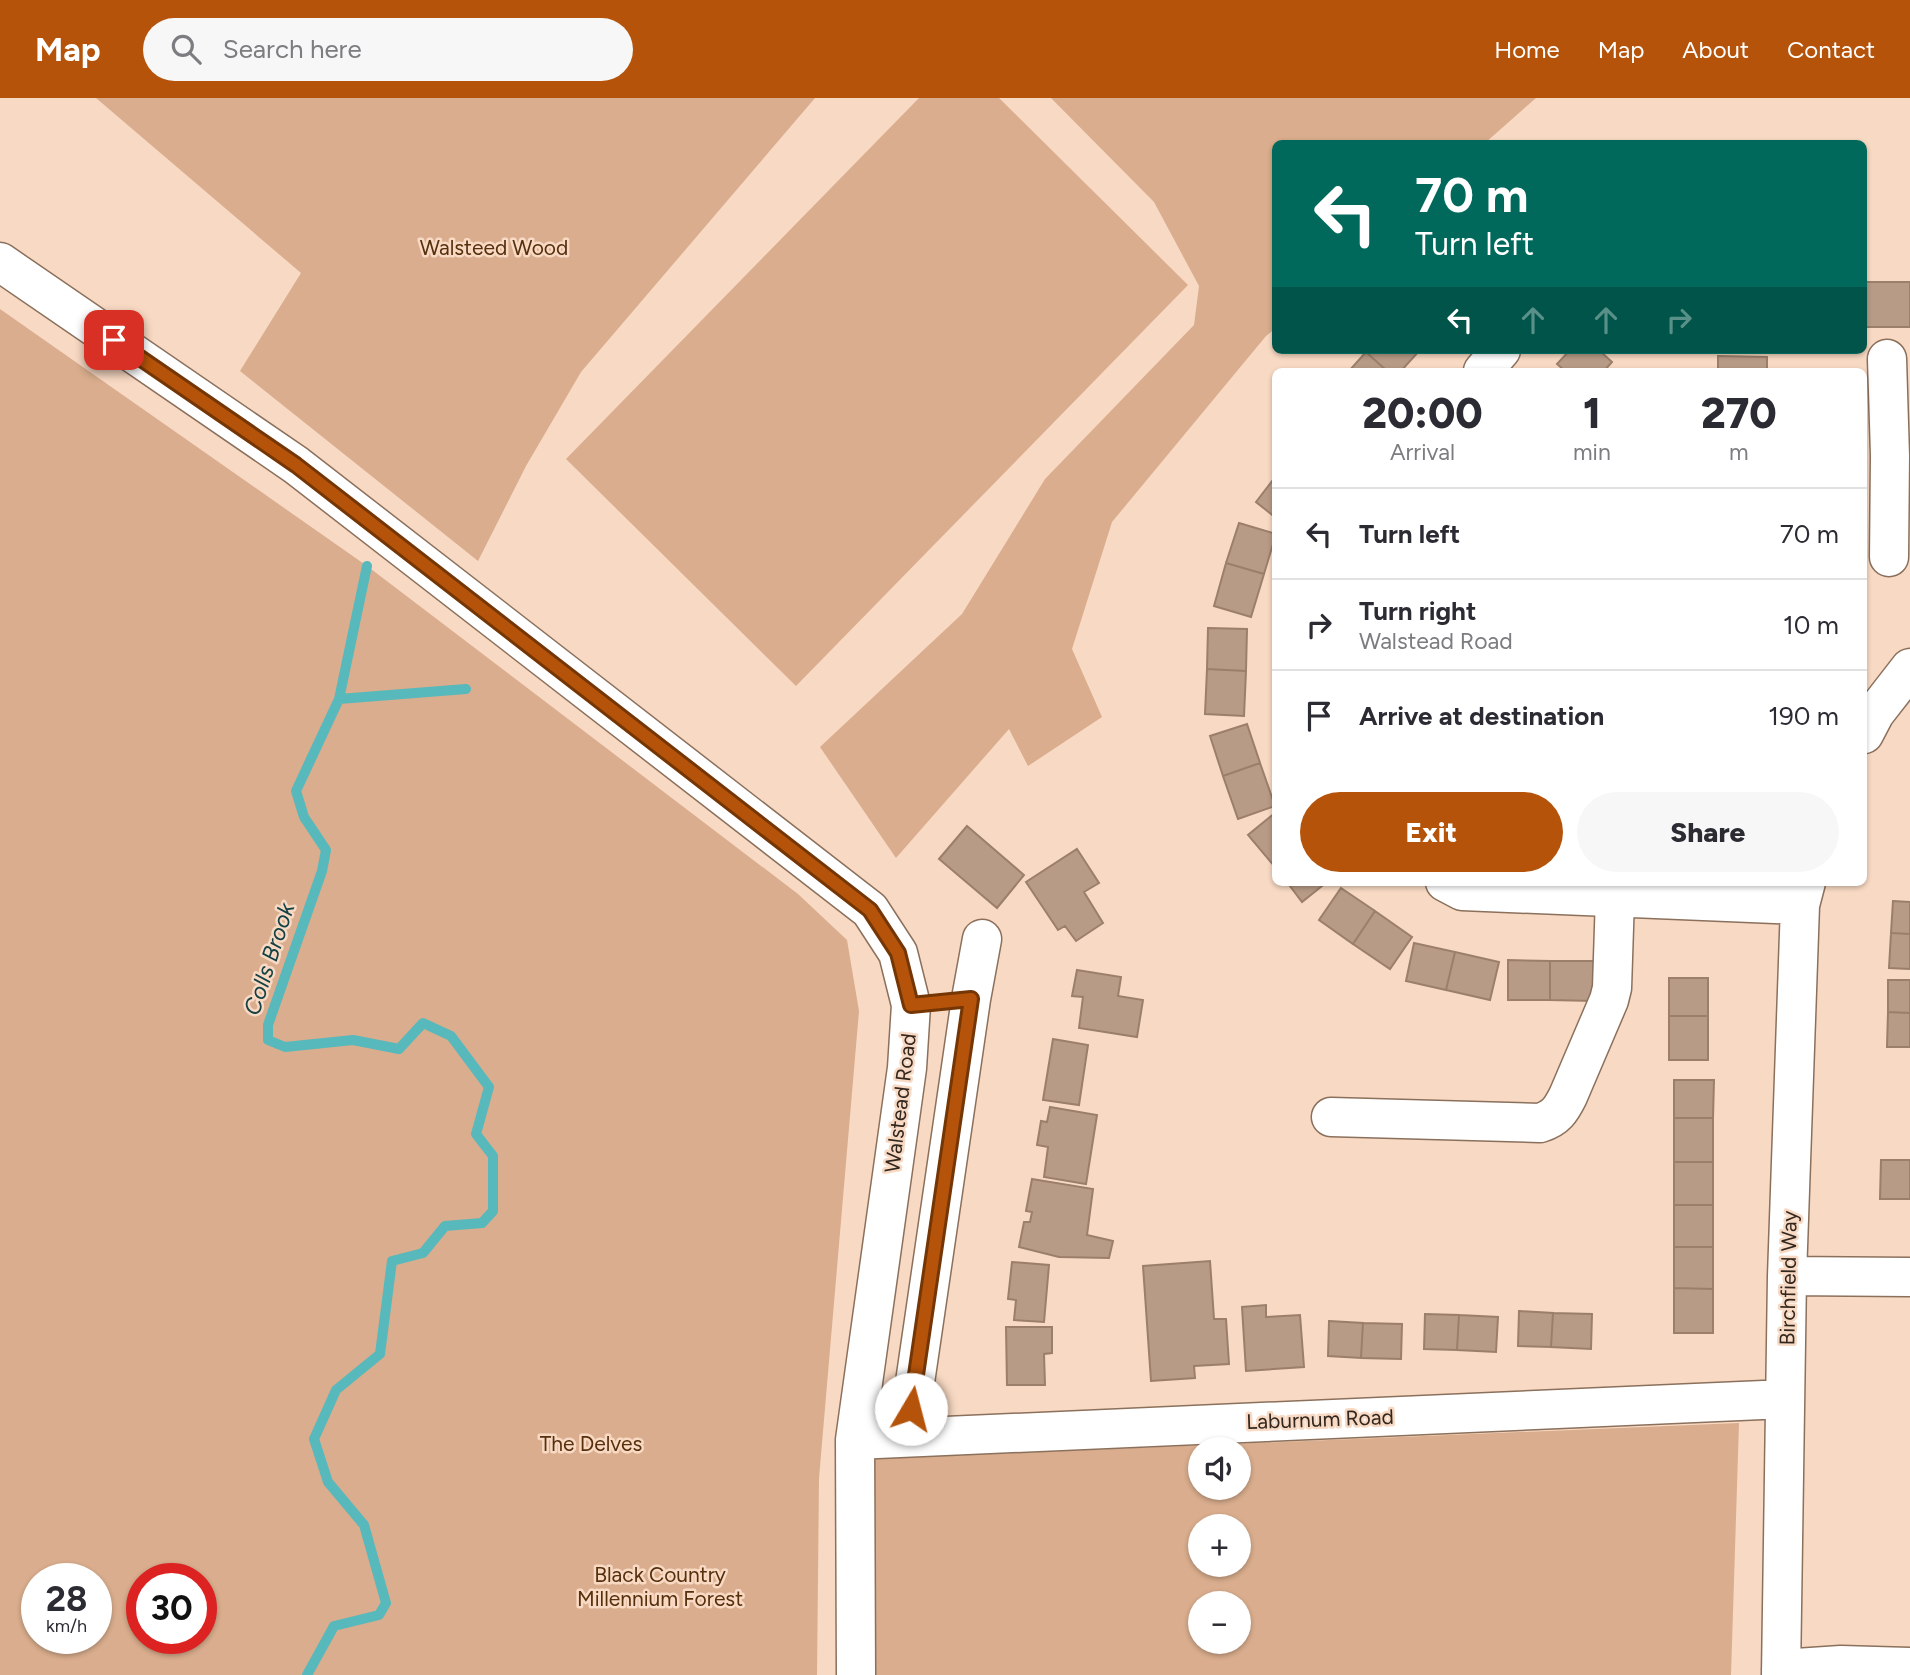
<!DOCTYPE html>
<meta charset="utf-8">
<style>
:root{--surface:#fff;--page:#f7f7f7;--text:#2b2b33;--muted:#7c7c81;--line:#e1e1e2;--accent:#b45309}
body{margin:0;font-family:Figtree,sans-serif;background:var(--page);color:var(--text);height:100vh;display:flex;flex-direction:column;font-size:26px;white-space:nowrap}
*{box-sizing:border-box;margin:0}
p{font-size:23px;color:var(--muted)}
.icon{flex:none;width:38px;height:38px;fill:none;stroke:currentColor;stroke-width:2;stroke-linecap:round;stroke-linejoin:round}
.map{position:relative;flex:1;overflow:hidden}
.side{position:absolute;left:1272px;top:270px;width:595px;height:518px;display:flex;flex-direction:column;background:var(--surface);border-radius:10px;box-shadow:0 2px 5px #0004}
.side>*{flex:none}
.hud{position:absolute;left:1272px;top:42px;width:595px;height:214px;border-radius:10px;box-shadow:0 2px 5px #0004;background:#00695c;color:#fff;overflow:hidden}
.buttons{position:absolute;left:1188px;top:1339px;display:grid;gap:14px}
.buttons a{display:grid;place-items:center;width:63px;height:63px;border-radius:50%;background:var(--surface);box-shadow:0 2px 5px #0004;font-size:35px}
.speed{position:absolute;left:21px;top:1465px;display:flex;gap:14px;font-size:35px;font-weight:700;text-align:center}
.speed>*{display:grid;place-content:center;width:91px;height:91px;border-radius:50%;background:var(--surface);box-shadow:0 2px 5px #0004;line-height:1}
.speed small{font-size:18px;font-weight:400}
.speed .limit{border:10px solid #d22;background:#fff;color:#111}
.pin{position:absolute;display:grid;place-items:center;width:60px;height:60px;color:#fff;margin:-30px;border-radius:14px;box-shadow:0 4px 10px #0006}
.me{position:absolute;width:77px;margin:-38px;rotate:8deg;stroke-linejoin:round;filter:drop-shadow(0 0 5px #0008)}
.turn{display:flex;align-items:center;gap:24px;height:147px;padding:0 28px;font-size:32px}
.turn .icon{width:91px;height:91px;stroke-width:2.5}
.turn b{display:block;font-size:49px;line-height:60px}
.lanes{display:flex;align-items:center;height:66px;padding:0 28px;background:#0003;justify-content:center;gap:35px;direction:ltr}
.lanes .off{opacity:.35}
.eta{display:flex;justify-content:space-evenly;align-items:center;height:119px;text-align:center}
.eta b{font-size:42px;font-weight:800;line-height:49px}
.button{display:flex;gap:14px;margin-top:auto;padding:14px 28px}
.button a{flex:1;height:80px;border-radius:42px;background:var(--accent);color:#fff;font-size:28px;font-weight:800;line-height:80px;text-align:center}
.button a+a{background:var(--page);color:var(--text)}
ul{padding:0;list-style:none}
li{display:flex;align-items:center;gap:21px;height:91px;padding:0 28px;border-top:2px solid var(--line)}
li div{flex:1}
li b{display:block;font-size:26px}
li em{font-style:normal}
header{display:flex;align-items:center;gap:42px;box-sizing:border-box;height:98px;padding:0 35px;background:var(--accent);color:#fff}
header strong{font-size:33px}
nav{display:flex;gap:38px;margin-inline-start:auto;font-size:24px}
.search{width:490px;height:63px;background:var(--page);display:flex;align-items:center;gap:18px;box-sizing:border-box;padding:0 24px;border-radius:38px;color:var(--muted);font-size:26px}
.map>svg:first-child{display:block}
</style>
<header>
<strong>Map</strong>
<div class="search"><svg class="icon" aria-label="search" viewBox="0 0 24 24"><circle cx="10" cy="10" r="6"/><path d="M15 15l6 6"/></svg>Search here</div>
<nav><a>Home</a><a>Map</a><a>About</a><a>Contact</a></nav>
</header>
<div class="map">
<svg width="1910" height="1577" viewBox="0 0 1910 1577">
<rect width="100%" height="100%" fill="#f8d9c3"/>
<path fill="#d9ad8d" fill-rule="evenodd" d="M96,0H815L581,274L526,368L478,463L240,273L301,175Z
M919,0H999L1188,187L796,588L566,361Z
M1051,0H1536L1485,45L1276,46V230L1266,238L1112,424L1072,551L1102,619L1028,668L1009,631L896,760L820,649L962,516L1045,381L1194,227L1199,188L1154,104Z
M0,211L367,468L798,796L847,842L859,913L819,1380L817,1577H0ZM96,1480V1540H37V1480ZM201,1480V1540H142V1480Z
M1739,1325L1731,1577H869L870,1361ZM1200,1351H1239V1390H1200ZM1200,1428H1239V1466H1200ZM1200,1505H1239V1544H1200Z"/>
<g fill="none" stroke-linecap="round" stroke-linejoin="round">
<path stroke="#57b9bc" stroke-width="10" d="M339,601L466,591
M307,1577L334,1528L379,1517L386,1505L364,1427L328,1384L314,1341L336,1292L380,1256L392,1163L423,1155L445,1128L482,1125L493,1113V1058L476,1036L489,989L451,938L423,925L399,951L353,942L285,949L268,942V927L322,773L326,752L304,719L296,693L339,601L367,468"/>
</g>
<path fill="#b89b86" stroke="#9b7f6b" stroke-width="2" d="M1864,184H1910V229H1864Z
M1367,252H1420L1401,273H1387L1366,254Z
M1570,252H1599L1612,264L1604,273H1565L1557,266Z
M1366,254L1387,273H1349Z
M1718,258L1767,259V273H1718Z
M1276,378V420L1256,404Z
M1239,425L1276,436L1264,476L1226,465Z
M1226,465L1264,476L1251,519L1214,508Z
M1208,530L1247,531L1246,573L1207,571Z
M1207,571L1246,573L1244,618L1205,616Z
M1247,626L1260,665L1223,678L1210,638Z
M1260,665L1275,708L1238,721L1223,678Z
M1276,714V768L1275,769L1248,737Z
M967,728L1024,777L997,810L939,761Z
M1077,751L1099,785L1084,794L1103,825L1076,843L1065,828L1058,832L1026,784Z
M1287,784H1327L1302,804Z
M1341,790L1375,813L1353,846L1319,822Z
M1893,803L1910,804V836L1891,835Z
M1375,813L1412,839L1390,871L1353,846Z
M1891,835L1910,836V871L1889,870Z
M1414,845L1455,854L1446,892L1406,883Z
M1455,854L1499,864L1490,902L1446,892Z
M1508,862L1550,863V902H1508Z
M1550,863H1595L1594,903L1550,902Z
M1077,872L1121,879L1118,898L1143,902L1137,939L1079,930L1083,899L1072,898Z
M1669,880H1708V918H1669Z
M1888,882H1910V915L1888,914Z
M1888,914L1910,915V949H1887Z
M1669,918H1708V962H1669Z
M1053,941L1088,947L1079,1007L1043,1002Z
M1674,982H1714L1713,1020H1674Z
M1050,1009L1097,1017L1086,1086L1044,1079L1048,1049L1037,1047L1041,1023L1047,1024Z
M1674,1020H1713V1064H1674Z
M1881,1062H1910V1101H1880Z
M1674,1064H1713V1107H1674Z
M1032,1081L1093,1091L1087,1137L1113,1143L1109,1160L1059,1159L1019,1149L1024,1124H1030L1032,1114L1026,1113Z
M1674,1107H1713V1149H1674Z
M1674,1149H1713V1191L1674,1190Z
M1210,1163L1214,1221H1226L1229,1266L1194,1268L1195,1280L1151,1283L1143,1168Z
M1012,1164L1049,1167L1044,1224L1014,1222L1016,1202L1008,1201Z
M1674,1190L1713,1191V1235H1674Z
M1266,1207V1219L1300,1217L1304,1269L1246,1273L1242,1209Z
M1519,1213L1553,1215L1551,1249L1518,1248Z
M1553,1215L1592,1216L1591,1251L1551,1249Z
M1425,1216L1459,1217L1457,1252L1424,1251Z
M1459,1217L1498,1219L1496,1254L1457,1252Z
M1329,1223L1363,1225L1361,1260L1328,1258Z
M1363,1225L1402,1226L1401,1261L1361,1260Z
M1006,1229H1052V1255L1044,1256L1045,1287H1007Z"/>
<g fill="none" stroke-linecap="round" stroke-linejoin="round">
<defs>
<path id="minor" d="M0,164L296,367L870,812L898,855L911,907L907,970L855,1342L856,1577
M1887,261L1890,358L1889,459
M1483,273L1501,252
M1864,636L1875,615L1910,570
M1445,784L1462,793L1800,807
M1331,1019L1540,1025C1556,1020 1561,1012 1568,998L1609,902L1612,890L1615,799
M1787,1178L1910,1179
M907,1339L971,901L982,841
M855,1342L1785,1301
M1781,1571L1841,1567L1910,1569
M1781,1577L1787,1178L1800,807L1806,784"/>
</defs>
<use href="#minor" stroke="#8b705c" stroke-width="41"/>
<use href="#minor" stroke="#fff" stroke-width="38"/>
</g>
<g fill="none" stroke-linecap="round" stroke-linejoin="round">
<defs>
<path id="route" d="M114,242L296,367L870,812L898,855L911,907L971,901L911,1311"/>
</defs>
<use href="#route" stroke="#753606" stroke-width="18"/>
<use href="#route" stroke="#b45309" stroke-width="12"/>
</g>
<g text-anchor="middle" dominant-baseline="central" stroke-width="5" stroke-linejoin="round" paint-order="stroke">
<g font-size="21" fill="#562f0c" stroke="#f8d9c3">
<text x="494" y="149">Walsteed Wood</text>
<text x="591" y="1345">The Delves</text>
<text x="660" y="1476">Black Country<tspan x="660" dy="24">Millennium Forest</tspan></text>
</g>
<g font-size="21" fill="#32271e" stroke="#f8d9c3">
<text transform="translate(900 1005) rotate(-83)">Walstead Road</text>
<text transform="translate(1788 1180) rotate(-89)">Birchfield Way</text>
<text transform="translate(1320 1321) rotate(-2)">Laburnum Road</text>
</g>
<g font-size="23" font-style="italic" fill="#144143" stroke="#f8d9c3">
<text transform="translate(269 861) rotate(-72)">Colls Brook</text>
</g>
</g>
</svg>
<div class="buttons">
<a><svg class="icon" aria-label="sound" viewBox="0 0 24 24"><path d="M4 9h4l5-4v14l-5-4H4zM17 9q2 3 0 6"/></svg></a>
<a>+</a>
<a>−</a>
</div>
<div class="speed"><div>28<small>km/h</small></div><div class="limit">30</div></div>
<div class="pin" style="left:114px;top:242px;background:#d93025"><svg class="icon" aria-label="arrive" viewBox="0 0 24 24"><path d="M6 21V4h12l-3 4 3 4H6"/></svg></div>
<svg class="me" style="left:911px;top:1311px" viewBox="-20 -20 40 40"><circle r="19" fill="#fff"/><path d="M0-13L10 11 0 6-10 11z" fill="#b45309"/></svg>
<div class="hud">
<div class="turn"><svg class="icon" aria-label="left" viewBox="0 0 24 24"><path d="M17 20v-9H6M10 6l-5 5 5 5"/></svg><div><b>70 m</b>Turn left</div></div>
<div class="lanes"><svg class="icon" aria-label="left" viewBox="0 0 24 24"><path d="M17 20v-9H6M10 6l-5 5 5 5"/></svg><svg class="icon off" aria-label="ahead" viewBox="0 0 24 24"><path d="M12 20V5M6 11l6-6 6 6"/></svg><svg class="icon off" aria-label="ahead" viewBox="0 0 24 24"><path d="M12 20V5M6 11l6-6 6 6"/></svg><svg class="icon off" aria-label="right" viewBox="0 0 24 24"><path d="M7 20v-9h11M14 6l5 5-5 5"/></svg></div>
</div>
<section class="side">
<div class="eta">
<div><b>20:00</b><p>Arrival</p></div>
<div><b>1</b><p>min</p></div>
<div><b>270</b><p>m</p></div>
</div>
<ul>
<li><svg class="icon" aria-label="left" viewBox="0 0 24 24"><path d="M17 20v-9H6M10 6l-5 5 5 5"/></svg><div><b>Turn left</b></div><em>70 m</em></li>
<li><svg class="icon" aria-label="right" viewBox="0 0 24 24"><path d="M7 20v-9h11M14 6l5 5-5 5"/></svg><div><b>Turn right</b><p>Walstead Road</p></div><em>10 m</em></li>
<li><svg class="icon" aria-label="arrive" viewBox="0 0 24 24"><path d="M6 21V4h12l-3 4 3 4H6"/></svg><div><b>Arrive at destination</b></div><em>190 m</em></li>
</ul>
<div class="button"><a>Exit</a><a>Share</a></div>
</section>
</div>
